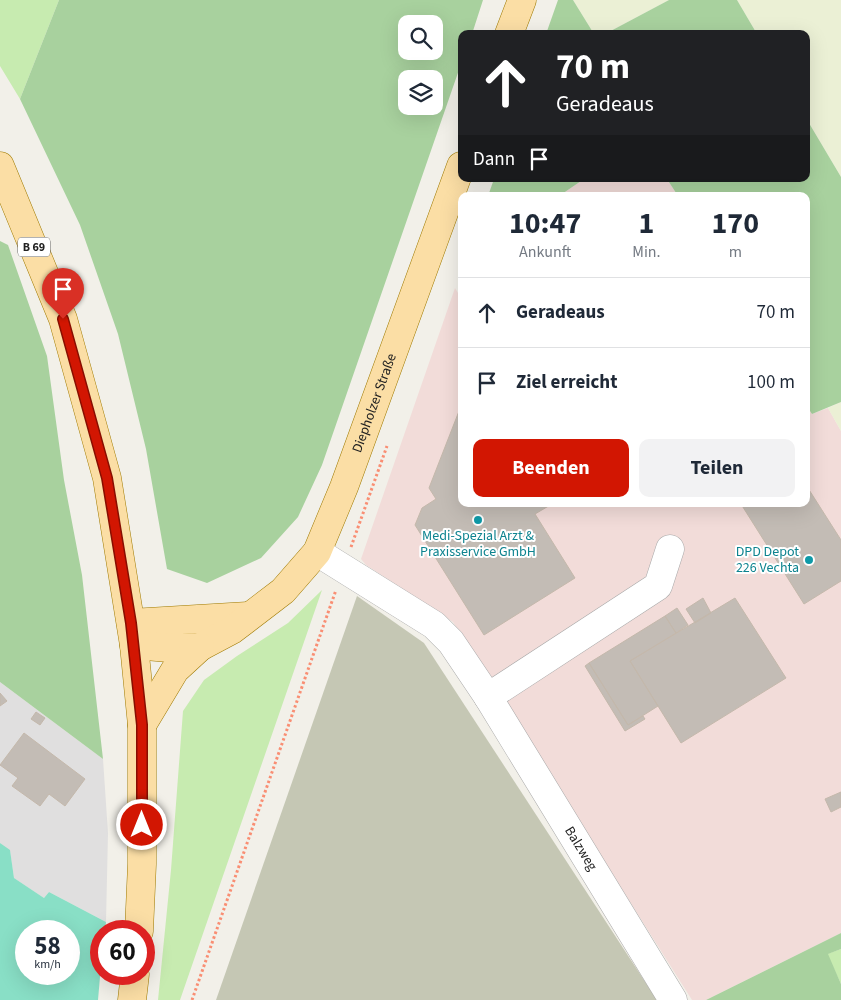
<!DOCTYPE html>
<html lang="de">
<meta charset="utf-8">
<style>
:root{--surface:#fff;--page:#f2f2f3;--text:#1f2937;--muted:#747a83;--line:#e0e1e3;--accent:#d21602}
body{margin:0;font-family:"Source Sans 3",sans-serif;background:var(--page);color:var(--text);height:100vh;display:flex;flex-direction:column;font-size:19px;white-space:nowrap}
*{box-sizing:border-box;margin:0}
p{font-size:16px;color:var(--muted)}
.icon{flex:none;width:28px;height:28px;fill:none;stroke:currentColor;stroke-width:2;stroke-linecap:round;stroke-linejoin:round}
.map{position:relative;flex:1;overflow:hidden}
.drawer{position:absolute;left:458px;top:192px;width:352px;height:315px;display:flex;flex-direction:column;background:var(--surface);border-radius:10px;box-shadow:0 5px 20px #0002}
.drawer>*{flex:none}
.top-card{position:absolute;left:458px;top:30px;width:352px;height:152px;border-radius:10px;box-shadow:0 5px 20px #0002;background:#202124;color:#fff;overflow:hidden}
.buttons{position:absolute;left:398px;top:15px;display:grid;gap:10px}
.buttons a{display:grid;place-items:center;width:45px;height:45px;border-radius:10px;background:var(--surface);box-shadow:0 5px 20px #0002;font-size:25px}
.speed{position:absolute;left:15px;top:920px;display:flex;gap:10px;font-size:25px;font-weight:700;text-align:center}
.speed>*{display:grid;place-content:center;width:65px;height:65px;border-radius:50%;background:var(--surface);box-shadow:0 5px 20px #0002;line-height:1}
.speed small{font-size:12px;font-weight:400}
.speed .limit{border:8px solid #d22;background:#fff;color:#111}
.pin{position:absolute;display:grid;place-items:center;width:42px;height:42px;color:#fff;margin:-51px -21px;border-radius:50% 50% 50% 0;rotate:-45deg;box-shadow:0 0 5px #0007}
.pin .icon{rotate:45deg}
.me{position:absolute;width:55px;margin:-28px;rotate:0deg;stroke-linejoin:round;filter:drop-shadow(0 0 4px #0008)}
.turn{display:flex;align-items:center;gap:18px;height:105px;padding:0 15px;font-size:22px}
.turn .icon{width:65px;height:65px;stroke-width:2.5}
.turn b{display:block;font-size:35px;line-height:42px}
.then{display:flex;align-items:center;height:48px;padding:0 15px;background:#0003;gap:10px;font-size:19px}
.eta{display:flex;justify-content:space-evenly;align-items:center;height:85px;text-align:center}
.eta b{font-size:30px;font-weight:700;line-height:35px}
.button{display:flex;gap:10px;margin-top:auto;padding:10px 15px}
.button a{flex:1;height:58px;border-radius:10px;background:var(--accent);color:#fff;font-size:20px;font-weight:700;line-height:58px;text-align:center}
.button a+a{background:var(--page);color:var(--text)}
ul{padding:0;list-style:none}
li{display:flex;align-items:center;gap:15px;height:70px;padding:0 15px;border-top:1px solid var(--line)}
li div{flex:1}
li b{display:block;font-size:19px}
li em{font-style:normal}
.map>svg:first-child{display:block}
</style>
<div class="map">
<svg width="841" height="1000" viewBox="0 0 841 1000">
<rect width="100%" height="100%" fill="#f2f0e9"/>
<path fill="#e0dfdf" d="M0,682L103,759L108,833L106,922L49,892L44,898L14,878L10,851L0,843Z"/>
<path fill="#f2dcd9" d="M584,179H667L678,196H559Z
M455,288L461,298V504H806V405L812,414L828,408L841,431V933L706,1000H692L453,622L366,565L361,559Z"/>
<path fill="#c5c7b4" d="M357,596L424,643L657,1000H216Z"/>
<path fill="#ebf0d5" d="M573,0H669L605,34H594Z
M737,0H841V177L806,118V34H757Z
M841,402V431L828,408Z"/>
<path fill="#c7ebb0" d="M0,0H59L20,99L0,66Z
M322,590L180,1000H158L171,870L183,711L204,680L237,656L288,623Z
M841,949V984L827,954Z"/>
<path fill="#a8d19e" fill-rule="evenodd" d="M59,0H483L472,34H461V64L322,465L298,517L261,558L207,583L167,569L146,449L118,334L80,225L20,99ZM406,24H434V51H406ZM406,79H434V106H406Z
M558,0H573L594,34H546Z
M669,0H737L757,34H605Z
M806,118L841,177V402L812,414L806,405V196H678L667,179H806Z
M494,179H584L559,196H488Z
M0,241L8,245L47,356L64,480L82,575L103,759L0,682Z
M841,933V949L828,954L841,984V1000H706Z"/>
<path fill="#89dfc6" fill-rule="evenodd" d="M0,843L10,850L14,878L44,898L49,892L106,922L105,931H101V965L98,1000H0ZM26,931H69V974H26Z"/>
<path fill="#c3bcb5" stroke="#c4b8ab" d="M461,406V504H552L535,514L575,578L484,635L415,525L422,508L436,499L429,488Z
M806,485L841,540V581L804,604L741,504H806Z
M703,598L711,613L695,623L686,609Z
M735,598L786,678L681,743L630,661Z
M677,608L688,625L676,633L665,616Z
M665,616L676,633L630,661L658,706L628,725L589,663Z
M589,663L628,725L643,716L645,719L625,731L585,666Z
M0,693L7,701L0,706Z
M36,712L45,718L40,725L31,719Z
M24,733L85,779L65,806L49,794L40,806L12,786L18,778L0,765Z
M841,792V807L831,812L825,799Z"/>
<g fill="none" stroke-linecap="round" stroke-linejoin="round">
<defs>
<g id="minor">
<path id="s1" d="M317,552L434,625L451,642L488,697L673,1000"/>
<path d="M488,697L658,586L670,549"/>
</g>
<g id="major">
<path d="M509,34L522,0"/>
<path d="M0,166L63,319L107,478L134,645L142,725V864L139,931"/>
<path d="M131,623L248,616"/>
<path id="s2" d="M134,645L169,648L200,647L232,630L283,591L317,552L344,487L461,166"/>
<path d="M142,725L175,670L200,647"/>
<path d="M132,1000L135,974"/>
</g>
</defs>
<use href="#minor" stroke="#a9a9a9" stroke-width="29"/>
<use href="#major" stroke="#9f7a01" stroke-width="29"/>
<path stroke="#f98e73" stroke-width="3" stroke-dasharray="2.5 2.5" stroke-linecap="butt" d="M351,547L387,446
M192,1000L336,590"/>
<use href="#minor" stroke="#fff" stroke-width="28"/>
<use href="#major" stroke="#fbdea5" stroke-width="28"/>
</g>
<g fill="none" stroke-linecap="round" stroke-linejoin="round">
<defs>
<path id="route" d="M63,319L107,478L131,623L142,725V825"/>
</defs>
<use href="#route" stroke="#880e01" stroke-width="12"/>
<use href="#route" stroke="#d21602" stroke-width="9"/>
</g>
<g fill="#0f9aa8" stroke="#fff" stroke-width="2">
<circle cx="478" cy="520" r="5"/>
<circle cx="809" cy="560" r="5"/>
</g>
<g text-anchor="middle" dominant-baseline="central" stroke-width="4" stroke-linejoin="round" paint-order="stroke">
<rect fill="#fff" stroke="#646464" stroke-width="1" x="18" y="237.5" width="32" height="19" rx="4"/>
<g font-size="12" font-weight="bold" fill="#222">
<text x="34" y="247">B 69</text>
</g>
<g font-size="14" fill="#222" stroke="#fff">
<text stroke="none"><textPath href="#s2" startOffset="378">Diepholzer Straße</textPath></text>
<text stroke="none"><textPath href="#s1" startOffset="406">Balzweg</textPath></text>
</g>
<g font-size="14" fill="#0d838f" stroke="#fff">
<text x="478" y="536">Medi-Spezial Arzt &amp;<tspan x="478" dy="16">Praxisservice GmbH</tspan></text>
<text x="799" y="552" text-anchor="end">DPD Depot<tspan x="799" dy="16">226 Vechta</tspan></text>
</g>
</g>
</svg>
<div class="buttons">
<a><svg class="icon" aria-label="search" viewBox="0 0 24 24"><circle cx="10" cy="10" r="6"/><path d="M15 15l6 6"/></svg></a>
<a><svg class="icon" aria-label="layers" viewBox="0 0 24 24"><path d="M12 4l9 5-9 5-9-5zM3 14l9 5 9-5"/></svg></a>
</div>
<div class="speed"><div>58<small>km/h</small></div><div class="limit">60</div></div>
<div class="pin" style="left:63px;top:319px;background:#d93025"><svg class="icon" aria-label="arrive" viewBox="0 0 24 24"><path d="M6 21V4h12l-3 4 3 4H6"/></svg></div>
<svg class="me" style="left:142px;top:825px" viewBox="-20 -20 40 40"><circle r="17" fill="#d21602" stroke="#fff" stroke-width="3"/><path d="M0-11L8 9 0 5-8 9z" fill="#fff"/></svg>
<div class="top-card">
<div class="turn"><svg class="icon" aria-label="ahead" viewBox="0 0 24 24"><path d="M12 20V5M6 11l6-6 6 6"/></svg><div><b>70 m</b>Geradeaus</div></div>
<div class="then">Dann<svg class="icon" aria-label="arrive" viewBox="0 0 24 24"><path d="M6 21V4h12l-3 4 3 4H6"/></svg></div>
</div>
<section class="drawer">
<div class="eta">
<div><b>10:47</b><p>Ankunft</p></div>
<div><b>1</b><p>Min.</p></div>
<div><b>170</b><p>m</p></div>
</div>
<ul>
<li><svg class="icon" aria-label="ahead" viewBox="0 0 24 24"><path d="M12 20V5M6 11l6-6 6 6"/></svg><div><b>Geradeaus</b></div><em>70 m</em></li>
<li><svg class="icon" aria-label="arrive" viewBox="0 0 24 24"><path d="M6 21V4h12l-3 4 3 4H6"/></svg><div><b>Ziel erreicht</b></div><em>100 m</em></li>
</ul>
<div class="button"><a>Beenden</a><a>Teilen</a></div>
</section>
</div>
